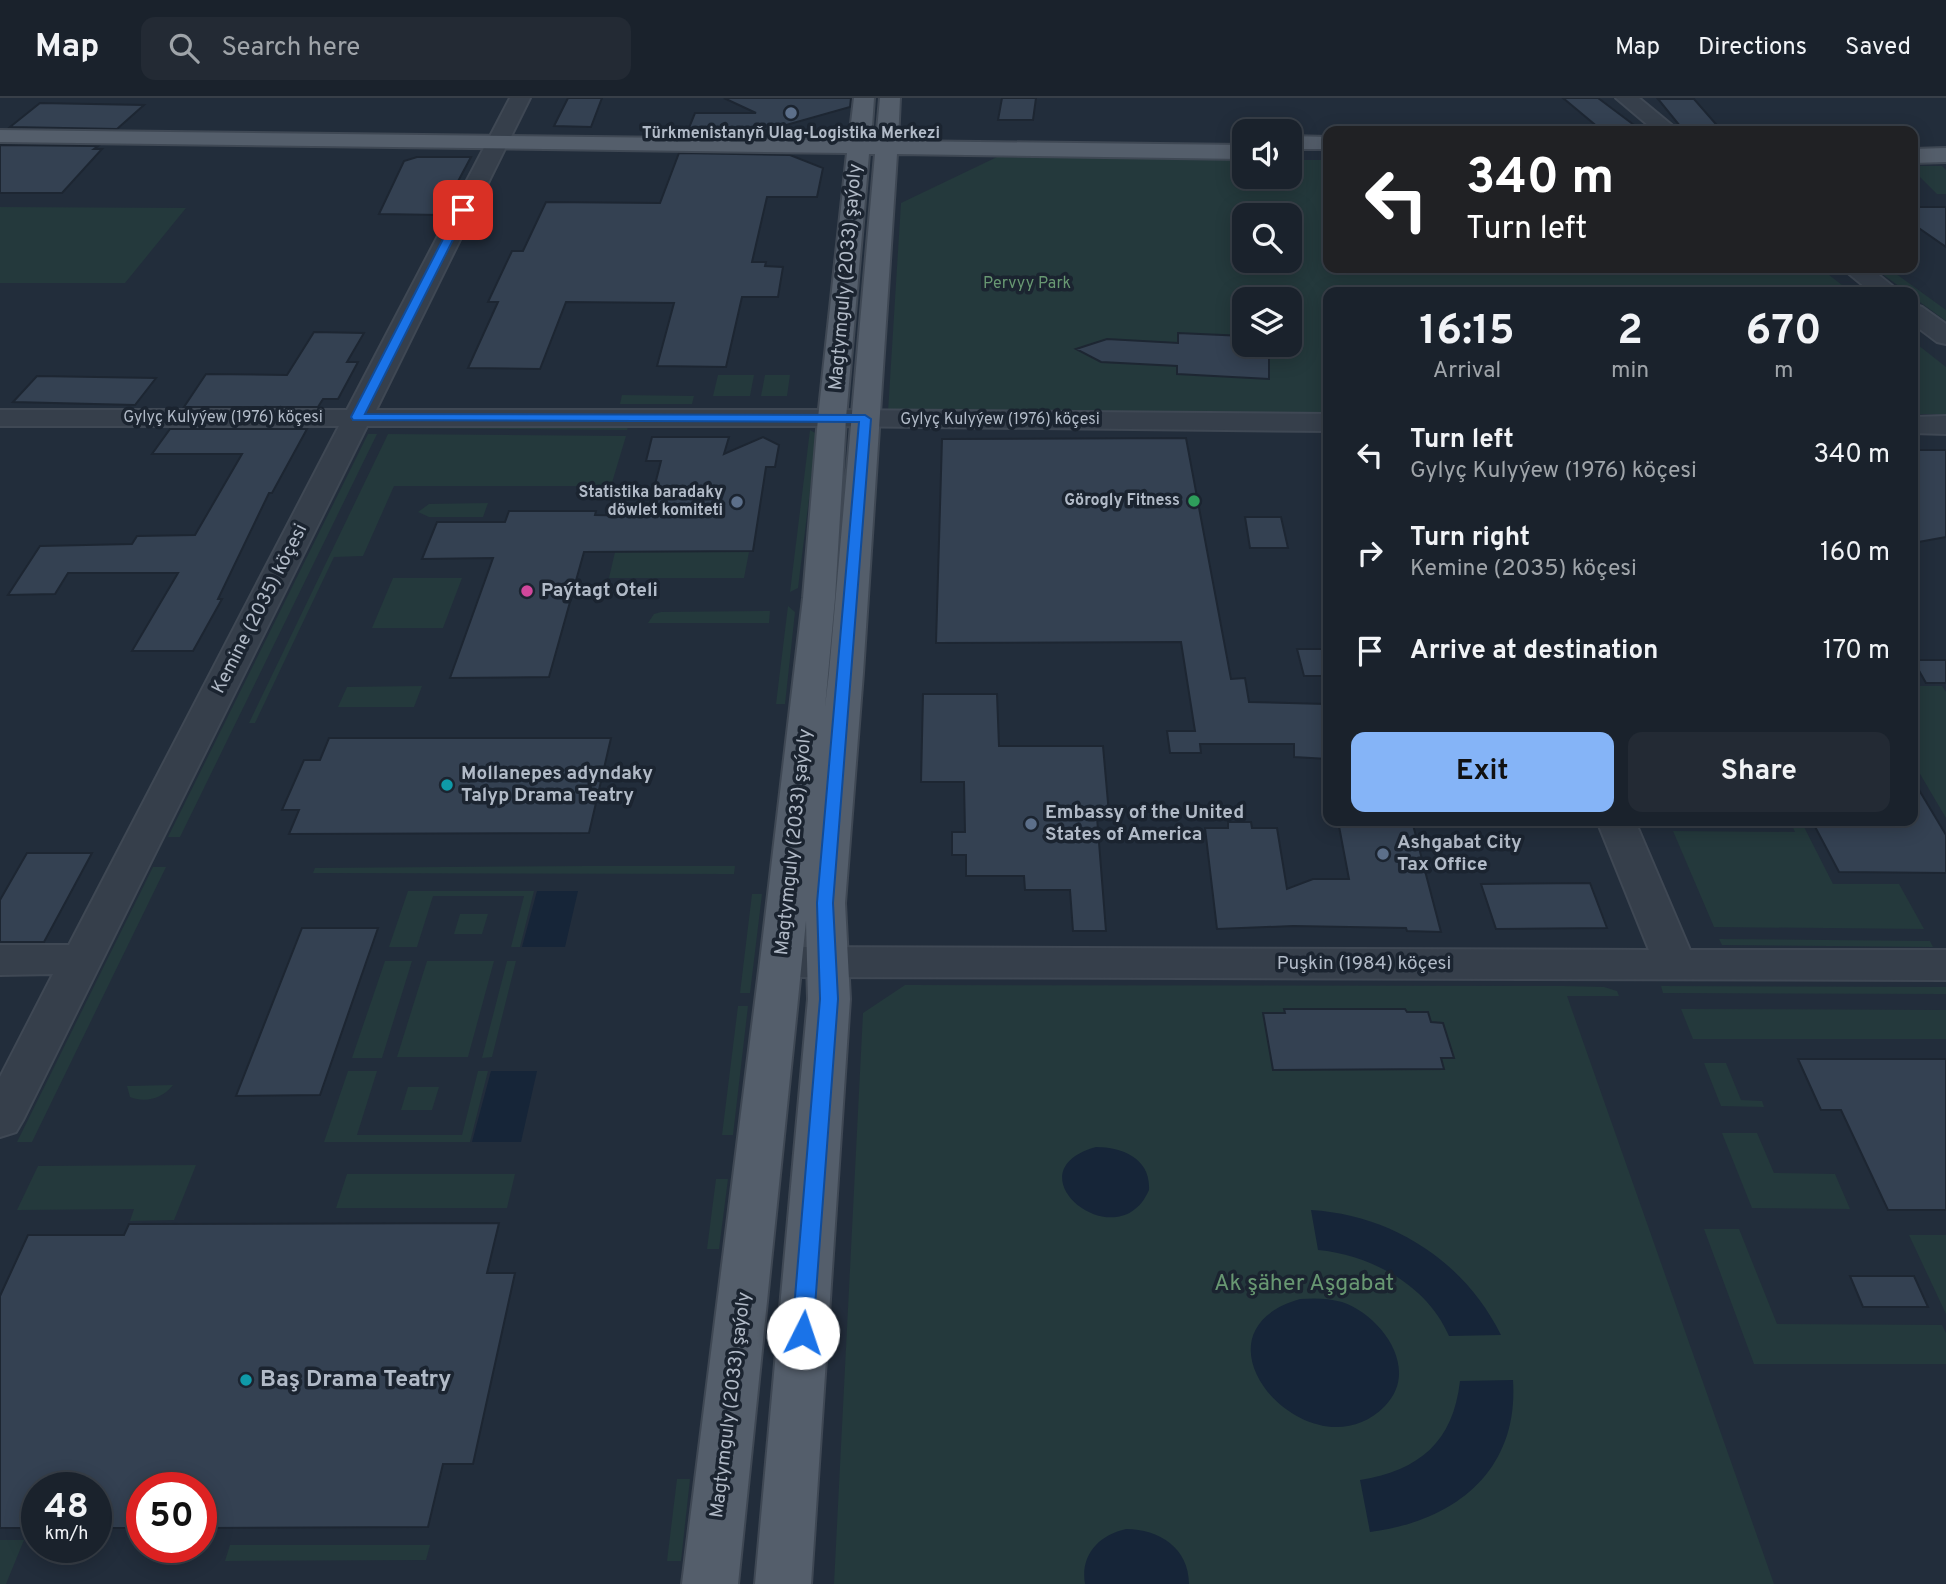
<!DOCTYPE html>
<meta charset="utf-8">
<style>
:root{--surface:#1a222c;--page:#232a34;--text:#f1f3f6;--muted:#9fa4a9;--line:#383f48;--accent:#85b4f7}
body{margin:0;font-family:Overpass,sans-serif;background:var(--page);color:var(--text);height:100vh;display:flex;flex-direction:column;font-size:26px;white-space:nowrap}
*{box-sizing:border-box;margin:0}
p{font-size:23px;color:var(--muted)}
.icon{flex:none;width:38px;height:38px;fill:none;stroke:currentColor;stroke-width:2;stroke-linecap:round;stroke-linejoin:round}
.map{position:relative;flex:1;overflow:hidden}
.side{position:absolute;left:1323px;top:189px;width:595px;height:539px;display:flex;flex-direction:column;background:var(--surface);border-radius:14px;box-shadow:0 4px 18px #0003,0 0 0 2px var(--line)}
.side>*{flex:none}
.guide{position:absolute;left:1323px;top:28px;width:595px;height:147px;border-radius:14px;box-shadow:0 4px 18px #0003,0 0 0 2px var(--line);background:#202124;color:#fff;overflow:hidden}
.fabs{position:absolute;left:1232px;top:21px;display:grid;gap:14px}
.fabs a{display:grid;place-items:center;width:70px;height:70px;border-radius:14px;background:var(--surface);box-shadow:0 4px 18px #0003,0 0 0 2px var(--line);font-size:35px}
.speed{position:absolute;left:21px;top:1374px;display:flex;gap:14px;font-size:35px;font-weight:700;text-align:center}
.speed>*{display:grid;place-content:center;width:91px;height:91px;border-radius:50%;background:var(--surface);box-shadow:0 4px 18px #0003,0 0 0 2px var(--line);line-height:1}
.speed small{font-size:18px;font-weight:400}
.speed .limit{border:10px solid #d22;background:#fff;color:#111}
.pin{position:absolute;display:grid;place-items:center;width:60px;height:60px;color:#fff;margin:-30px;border-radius:14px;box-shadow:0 4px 10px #0006}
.me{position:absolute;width:77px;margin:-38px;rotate:4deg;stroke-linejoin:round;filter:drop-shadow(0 0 5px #0008)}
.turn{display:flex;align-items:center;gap:24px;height:147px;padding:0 28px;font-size:32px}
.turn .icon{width:91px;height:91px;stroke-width:2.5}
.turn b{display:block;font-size:49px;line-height:60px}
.eta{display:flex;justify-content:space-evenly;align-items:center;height:119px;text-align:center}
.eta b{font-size:42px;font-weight:700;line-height:49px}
.primary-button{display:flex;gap:14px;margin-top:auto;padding:14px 28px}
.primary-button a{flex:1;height:80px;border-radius:14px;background:var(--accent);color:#111;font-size:28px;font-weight:700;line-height:80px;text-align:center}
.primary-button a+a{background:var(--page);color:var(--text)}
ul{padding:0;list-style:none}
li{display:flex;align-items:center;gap:21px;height:98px;padding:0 28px}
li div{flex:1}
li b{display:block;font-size:26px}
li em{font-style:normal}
header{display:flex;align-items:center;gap:42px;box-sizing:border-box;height:98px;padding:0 35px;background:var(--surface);border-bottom:2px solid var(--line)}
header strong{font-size:33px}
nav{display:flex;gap:38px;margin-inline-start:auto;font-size:24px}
.search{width:490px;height:63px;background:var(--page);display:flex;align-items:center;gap:18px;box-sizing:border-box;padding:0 24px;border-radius:14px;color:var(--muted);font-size:26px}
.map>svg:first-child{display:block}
</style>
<header>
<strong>Map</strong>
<div class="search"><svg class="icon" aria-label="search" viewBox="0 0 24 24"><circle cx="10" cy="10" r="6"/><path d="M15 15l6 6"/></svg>Search here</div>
<nav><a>Map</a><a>Directions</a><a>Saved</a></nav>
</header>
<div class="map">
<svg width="1946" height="1486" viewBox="0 0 1946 1486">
<rect width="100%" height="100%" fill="#222d3b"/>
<path fill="#24393c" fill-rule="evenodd" d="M997,59L1244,61V79H1290V62H1328V170H1820L1851,194H1328V314H888L901,105ZM1244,117H1290V163H1244ZM1244,201H1290V247H1244Z
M1913,68H1942L1946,72V96H1937L1913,72Z
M0,109L186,110L125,185H0Z
M1874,170H1888L1946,212V223L1913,199V194H1907Z
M1913,243L1946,269V316H1913Z
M718,277H754L750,298H713Z
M765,277H790L787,298H761Z
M622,297L694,298L692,306H620Z
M392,328L628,329L627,332L391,330Z
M810,332L817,336L798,490L790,494Z
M368,336H377L180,739H168Z
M388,336L626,338L611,388H394L363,458L334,459L255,625H249Z
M488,405L483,419H429L418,414L429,406Z
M615,454H749L744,480H609Z
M393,480H462L443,530H372Z
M788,508L795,514L785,606H776Z
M770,513L769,525H648L654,516L661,514Z
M1913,576L1920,588H1942L1946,594V720L1913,664Z
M422,588L414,609H338L347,589Z
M1790,723H1801L1833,786H1899L1924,831L1714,829L1673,733L1795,734Z
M588,768H735L734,776L313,775L315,770Z
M153,769H166L32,1044H17Z
M408,793H534L520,849H511L524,798H433L417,849H389Z
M752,796H762L750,895H740Z
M460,816H488L482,836H454Z
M1719,841L1930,843L1933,849L1722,847Z
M385,863H412L382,960H352Z
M427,863H494L468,959H397Z
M507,863H516L492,959L482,960Z
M905,887L1563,888L1604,889L1617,893L1619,898H1567L1774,1486H834L863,915Z
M1661,888L1946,889V896L1663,895Z
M738,908H748L733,1037H722Z
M1681,911L1946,912V941H1693Z
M1704,965H1726L1741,1002L1762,1003L1764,1009L1721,1008Z
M348,973H377L357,1037H462L478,973H488L470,1044H324Z
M173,987C162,1001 145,1005 130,999L127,988Z
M408,989H439L432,1012H401Z
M1722,1035H1757L1774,1075L1835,1076L1850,1111L1752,1110Z
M196,1067L174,1122L130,1123L134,1111L17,1112L38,1068Z
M347,1076H515L507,1110H336Z
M716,1081H728L719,1151H707Z
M1704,1131H1739L1777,1226L1942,1227L1946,1235V1266H1754Z
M1909,1137H1946V1216Z
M677,1381H690L681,1463H667Z
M0,1442H24L6,1486H0Z
M230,1447H430L426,1462L225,1463Z"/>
<path fill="#162538" d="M537,793H578L565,849H522Z
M491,973H537L521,1044H472Z
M1096,1049C1123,1049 1151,1061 1149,1092C1118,1164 1007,1074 1096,1049Z
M1311,1112C1393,1117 1465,1164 1501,1237L1449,1238C1427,1187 1371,1157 1318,1152Z
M1300,1201C1314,1200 1328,1200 1342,1204C1381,1217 1421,1271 1385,1308C1312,1383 1178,1236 1300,1201Z
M1513,1282C1519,1373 1455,1423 1370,1434L1360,1382C1420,1372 1453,1344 1460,1283Z
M1126,1431C1159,1431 1189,1450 1189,1486H1085C1080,1457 1099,1437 1126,1431Z"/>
<path fill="#344152" stroke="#1d2632" stroke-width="2" d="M568,0H602L591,29L554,28Z
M724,0H851L850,9L747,38L686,37L695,15H756Z
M1002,0H1036L1033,22H998Z
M1563,0H1598L1638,30H1599Z
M1658,1H1694L1722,33H1684Z
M40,5L144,7L117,31L10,29Z
M0,47L98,48L94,51H102L62,95H0Z
M679,55L790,57L823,70L817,99H767L752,164H766L765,168L783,169L778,199H742L726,269L657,268L674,205L566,204L540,271L468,270L498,204H488L512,153H523L546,104L660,105Z
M417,59H471L440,117L379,116L404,63Z
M1913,109H1946V149L1913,126Z
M314,234L364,235L347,264H358L338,301H323L318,309H184L206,276L287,277Z
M1178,235L1244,238V247H1266L1267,253H1269V281L1177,276V268L1101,264L1076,251L1107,241L1178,245Z
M37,278L156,280L135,307L13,304Z
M170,331H307L272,395H269L218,501H222L193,553H132L178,475H68L55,496L8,497L40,448L132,446L137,438L195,437L242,356H152Z
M652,339H729L724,356L763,339L779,347L775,369H766L753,453L584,454L549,579L450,580L493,460L422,461L437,424H505L509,413H596L595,417L647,418L661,363H646Z
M1186,340L1231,581L1245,580L1249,604L1326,606L1328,661L1294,659V646H1200L1201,655H1170L1167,633H1195L1181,544L936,545L942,341Z
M1913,352H1946V439L1913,445Z
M1245,419H1281L1288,450H1250Z
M1297,551H1328V578H1304Z
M1913,562H1946V585H1926Z
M923,596H997L999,648H1103L1109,716L1097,719L1106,833H1073L1070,792H1025L1024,778H966V757H952V734H965L964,684H921Z
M329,640H611L589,735L289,736L299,712H282L304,662H320Z
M1913,682L1946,737V775L1839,774L1812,723H1913Z
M1338,723H1412L1441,834L1407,833L1406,830L1293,828L1217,831L1205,730H1228V724H1251L1252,730H1277L1287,791L1313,781H1349Z
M27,755H92L44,844H0V802Z
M1590,785L1607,830L1496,831L1481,786Z
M302,830H378L320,997L236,998Z
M1284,911H1405L1407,914H1428L1431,924L1443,925L1454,960H1441L1444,971L1273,972L1263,915H1285Z
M1798,961H1946V1112H1888L1841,1012H1821Z
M499,1125L487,1175H515L473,1366H443L428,1429L201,1430V1390H142V1430H96V1390H37V1430H0V1198L28,1137H124L129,1126Z
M1850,1178H1914L1928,1209H1863Z"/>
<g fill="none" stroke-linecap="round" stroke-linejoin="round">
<defs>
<path id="minor" d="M510,0H530L376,312H832L1328,316V333L832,328H367L23,1022L16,1034L0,1039V979L53,876L0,877V847H69L339,328H0V312H347Z
M1616,0H1639L1679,33H1655Z
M1842,170H1870L1900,194H1871Z
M1913,206L1922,209L1946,226V246L1937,244L1913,226Z
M1946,318V336L1913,335V319Z
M1597,723H1635L1690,852H1946V882L781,879L766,874L760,864L766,854L781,849L1649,852Z"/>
<path id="major" d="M854,0H874L871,43H876L880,0H900L898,43L1244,47V61L897,56L863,575L845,805L850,901L811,1486H755L808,901L806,823L738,1486H682L760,864L803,500L818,320L847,55L0,44V32L849,42ZM869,56H875L829,575L825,609L835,500L846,320Z
M1290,38L1328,39V51H1290Z
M1946,50V64L1913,65V51Z"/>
</defs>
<use href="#minor" stroke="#3f4854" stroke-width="4"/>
<use href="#major" stroke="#3f4854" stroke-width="4"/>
<use href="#minor" fill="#363f4b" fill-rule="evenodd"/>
<use href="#major" fill="#545e6b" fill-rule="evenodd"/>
</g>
<path fill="#1a73e8" stroke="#114b97" stroke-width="2" d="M463,109L468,112L365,316L865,317L871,321L833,805L838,901L813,1235L810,1241L803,1244L795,1241L792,1235L820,901L817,805L859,324L353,322L351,319L458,112Z"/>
<g fill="#5c6f8a" stroke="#1b2430" stroke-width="2.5">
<circle cx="791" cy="15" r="7"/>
<circle cx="737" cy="404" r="7"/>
<circle cx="1031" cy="726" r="7"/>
<circle cx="1383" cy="756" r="7"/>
</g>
<circle fill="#2e9e5b" stroke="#1b2430" stroke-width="2.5" cx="1194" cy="403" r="7"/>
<circle fill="#d1479c" stroke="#1b2430" stroke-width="2.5" cx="527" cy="493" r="7"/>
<g fill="#0f9aa8" stroke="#1b2430" stroke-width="2.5">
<circle cx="447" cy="687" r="7"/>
<circle cx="246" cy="1282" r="7"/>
</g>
<g text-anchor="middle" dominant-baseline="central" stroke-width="7" stroke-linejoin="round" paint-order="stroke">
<g font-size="16" font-weight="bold" fill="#b1bac7" stroke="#1b2430" text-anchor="end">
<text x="791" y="36" text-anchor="middle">Türkmenistanyň Ulag-Logistika Merkezi</text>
<text x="723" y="395">Statistika baradaky<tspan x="723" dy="18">döwlet komiteti</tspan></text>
<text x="1180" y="403">Görogly Fitness</text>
</g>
<g font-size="16" fill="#689872" stroke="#1b2430">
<text x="1027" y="186">Pervyy Park</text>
</g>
<g font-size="16" fill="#b1bac7" stroke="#1b2430">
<text x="223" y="320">Gylyç Kulyýew (1976) köçesi</text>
<text x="1000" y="322">Gylyç Kulyýew (1976) köçesi</text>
</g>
<g font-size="19" fill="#b1bac7" stroke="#1b2430">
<text transform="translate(846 179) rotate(-85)">Magtymguly (2033) şaýoly</text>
<text transform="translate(260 511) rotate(-63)">Kemine (2035) köçesi</text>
<text transform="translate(794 744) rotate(-84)">Magtymguly (2033) şaýoly</text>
<text x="1364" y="866">Puşkin (1984) köçesi</text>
<text transform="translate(731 1307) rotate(-83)">Magtymguly (2033) şaýoly</text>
</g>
<g font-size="19" font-weight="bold" fill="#b1bac7" stroke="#1b2430" text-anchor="start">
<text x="541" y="493">Paýtagt Oteli</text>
<text x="461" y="676">Mollanepes adyndaky<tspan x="461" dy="22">Talyp Drama Teatry</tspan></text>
<text x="1045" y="715">Embassy of the United<tspan x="1045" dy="22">States of America</tspan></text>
<text x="1397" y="745">Ashgabat City<tspan x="1397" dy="22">Tax Office</tspan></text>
</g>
<g font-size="23" fill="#689872" stroke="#1b2430">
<text x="1304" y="1186">Ak şäher Aşgabat</text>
</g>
<g font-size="23" font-weight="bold" fill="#b1bac7" stroke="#1b2430" text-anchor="start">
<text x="260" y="1282">Baş Drama Teatry</text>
</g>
</g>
</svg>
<div class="fabs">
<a><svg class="icon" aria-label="sound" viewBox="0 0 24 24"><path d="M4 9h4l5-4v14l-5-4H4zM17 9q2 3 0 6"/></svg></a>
<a><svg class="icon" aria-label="search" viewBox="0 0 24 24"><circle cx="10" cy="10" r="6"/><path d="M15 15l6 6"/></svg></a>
<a><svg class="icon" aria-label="layers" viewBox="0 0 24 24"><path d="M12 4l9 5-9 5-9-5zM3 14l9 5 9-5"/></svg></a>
</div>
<div class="speed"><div>48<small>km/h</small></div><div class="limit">50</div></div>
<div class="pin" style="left:463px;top:112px;background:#d93025"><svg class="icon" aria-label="arrive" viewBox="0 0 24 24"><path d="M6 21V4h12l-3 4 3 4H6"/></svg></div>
<svg class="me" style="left:803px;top:1235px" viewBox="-20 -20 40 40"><circle r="19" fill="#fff"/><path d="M0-13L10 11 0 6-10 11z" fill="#1a73e8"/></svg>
<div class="guide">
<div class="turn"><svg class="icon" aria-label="left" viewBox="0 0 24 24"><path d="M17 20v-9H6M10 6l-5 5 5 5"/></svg><div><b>340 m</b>Turn left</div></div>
</div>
<section class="side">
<div class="eta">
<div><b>16:15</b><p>Arrival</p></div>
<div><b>2</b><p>min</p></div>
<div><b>670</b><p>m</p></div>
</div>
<ul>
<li><svg class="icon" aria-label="left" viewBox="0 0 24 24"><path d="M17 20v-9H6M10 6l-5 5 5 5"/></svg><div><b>Turn left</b><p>Gylyç Kulyýew (1976) köçesi</p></div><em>340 m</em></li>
<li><svg class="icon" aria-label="right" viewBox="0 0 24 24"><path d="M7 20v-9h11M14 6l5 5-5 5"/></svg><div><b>Turn right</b><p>Kemine (2035) köçesi</p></div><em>160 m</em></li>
<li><svg class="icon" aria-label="arrive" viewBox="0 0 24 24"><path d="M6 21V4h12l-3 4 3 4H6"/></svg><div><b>Arrive at destination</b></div><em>170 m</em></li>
</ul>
<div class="primary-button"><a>Exit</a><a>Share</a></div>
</section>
</div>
